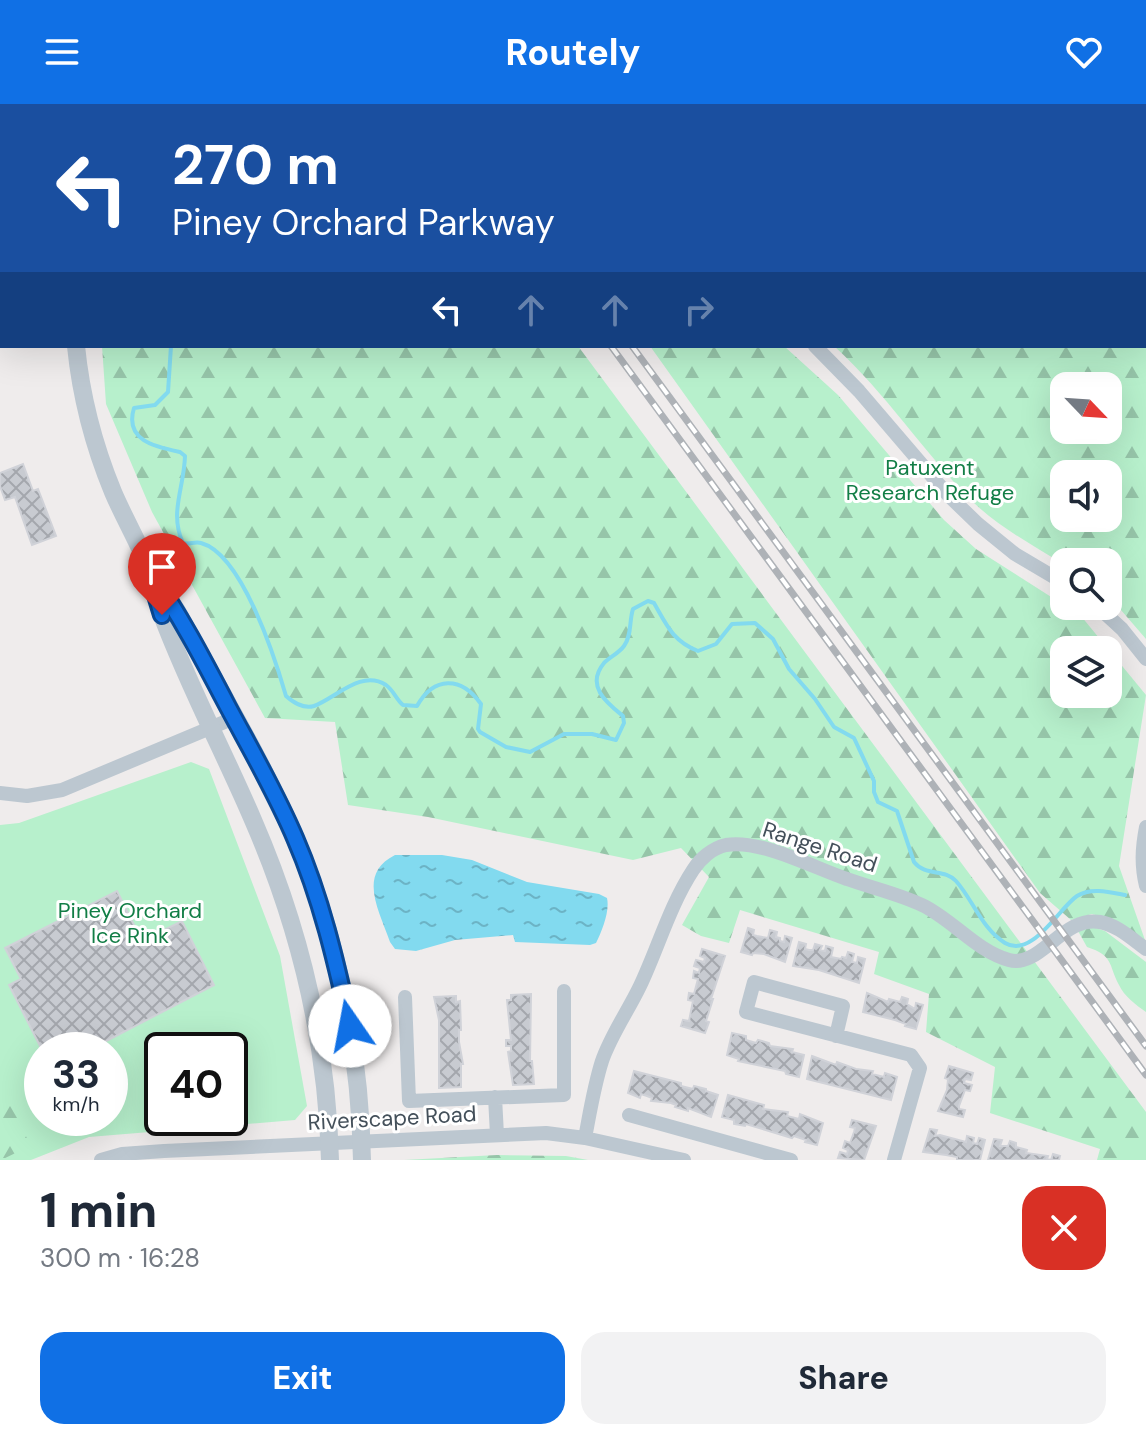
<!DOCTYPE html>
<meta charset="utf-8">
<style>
:root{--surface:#fff;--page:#f2f2f3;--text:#1f2937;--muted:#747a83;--accent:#1070e5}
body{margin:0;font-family:"DM Sans",sans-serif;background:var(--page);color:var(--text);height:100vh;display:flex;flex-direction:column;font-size:30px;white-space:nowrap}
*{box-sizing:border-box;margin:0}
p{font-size:26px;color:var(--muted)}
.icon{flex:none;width:44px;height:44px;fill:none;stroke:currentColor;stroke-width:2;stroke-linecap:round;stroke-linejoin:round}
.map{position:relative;height:1056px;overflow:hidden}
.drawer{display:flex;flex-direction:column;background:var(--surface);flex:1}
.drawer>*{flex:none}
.banner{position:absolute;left:0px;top:0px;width:1146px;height:244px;box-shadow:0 8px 32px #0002;background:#1a4fa0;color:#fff;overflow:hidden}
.needle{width:52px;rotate:115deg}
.controls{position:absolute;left:1050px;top:268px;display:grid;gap:16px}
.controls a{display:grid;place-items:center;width:72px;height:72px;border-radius:16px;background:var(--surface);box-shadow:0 8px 32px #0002;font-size:40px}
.speed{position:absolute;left:24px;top:928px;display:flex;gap:16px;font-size:40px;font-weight:700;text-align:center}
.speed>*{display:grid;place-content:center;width:104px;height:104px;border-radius:50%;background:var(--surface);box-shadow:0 8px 32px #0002;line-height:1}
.speed small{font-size:20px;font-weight:400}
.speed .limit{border:4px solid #111;border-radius:12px;background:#fff;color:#111}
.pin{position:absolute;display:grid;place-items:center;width:68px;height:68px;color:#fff;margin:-82px -34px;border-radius:50% 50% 50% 0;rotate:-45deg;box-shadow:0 0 8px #0007}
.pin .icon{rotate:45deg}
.me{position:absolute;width:88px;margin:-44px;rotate:348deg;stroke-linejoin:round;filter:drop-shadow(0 0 6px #0008)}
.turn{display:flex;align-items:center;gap:28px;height:168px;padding:0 40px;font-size:36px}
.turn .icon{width:104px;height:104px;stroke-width:2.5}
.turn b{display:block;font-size:56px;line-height:68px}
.lanes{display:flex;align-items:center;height:76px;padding:0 40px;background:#0003;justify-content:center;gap:40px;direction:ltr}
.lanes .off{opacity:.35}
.round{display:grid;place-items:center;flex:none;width:84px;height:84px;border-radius:24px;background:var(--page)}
.summary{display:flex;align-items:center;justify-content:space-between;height:136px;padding:0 40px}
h1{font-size:48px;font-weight:800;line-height:60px}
.action{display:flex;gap:16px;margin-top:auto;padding:16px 40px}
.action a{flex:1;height:92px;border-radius:24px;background:var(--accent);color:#fff;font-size:32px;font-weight:800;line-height:92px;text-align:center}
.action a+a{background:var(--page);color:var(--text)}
header{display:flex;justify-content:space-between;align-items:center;height:104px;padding:0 40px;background:var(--accent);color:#fff;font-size:36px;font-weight:800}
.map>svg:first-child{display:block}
</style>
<header><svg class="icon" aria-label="menu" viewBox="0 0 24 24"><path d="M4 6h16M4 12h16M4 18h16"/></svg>Routely<svg class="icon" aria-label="heart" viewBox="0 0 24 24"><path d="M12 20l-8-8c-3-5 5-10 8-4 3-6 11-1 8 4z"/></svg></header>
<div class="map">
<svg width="1146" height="1056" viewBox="0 0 1146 1056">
<defs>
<pattern id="forest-firs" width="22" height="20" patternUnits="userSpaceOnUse" patternTransform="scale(2)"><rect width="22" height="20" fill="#b7f0cc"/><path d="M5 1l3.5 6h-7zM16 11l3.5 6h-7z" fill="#96c5a9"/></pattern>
<pattern id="wetland-marsh" width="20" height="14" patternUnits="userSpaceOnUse" patternTransform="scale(2)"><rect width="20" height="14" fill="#b7f0cc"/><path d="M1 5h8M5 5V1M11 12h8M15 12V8" fill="none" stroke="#96c5a9"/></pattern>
<pattern id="water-ripples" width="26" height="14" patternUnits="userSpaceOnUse" patternTransform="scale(2)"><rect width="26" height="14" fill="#82daef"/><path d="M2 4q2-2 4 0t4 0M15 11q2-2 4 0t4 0" fill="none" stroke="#6cb3c5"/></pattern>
<pattern id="building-cross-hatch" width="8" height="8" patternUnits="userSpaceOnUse" patternTransform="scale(2)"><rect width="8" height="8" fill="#c8cbd1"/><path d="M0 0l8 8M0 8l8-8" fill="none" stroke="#a4a7ad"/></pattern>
</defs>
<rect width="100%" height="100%" fill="#efecec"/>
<path fill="#b7f0cc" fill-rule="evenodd" d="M191,658L209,665L280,852L307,1002L295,1016L89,1033L31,1056H0V721L19,719ZM42,946H110V1014H42ZM162,946H230V1014H162Z"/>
<path fill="url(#forest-firs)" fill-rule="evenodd" d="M596,0H898L899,2H598Z
M1012,0H1146V535L1108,491V458H1064V461C1033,441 1000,424 973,398C924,349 886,289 834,242H1144V2ZM1064,282H1108V326H1064ZM1064,370H1108V414H1064Z
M102,242H578L1146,1008V1056H1097L1100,1045L990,1009L995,963L926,928L929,890L874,870L879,848L740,806L729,839L701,832L682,821L709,773L681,744L633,756L428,713L348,701L335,618L265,614L152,408L106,300Z
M650,242H784L838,291L944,416L976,445L1081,512L1146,591L1119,762L1146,839L1109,815L1092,810L1071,816L1040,789ZM1064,546H1108V590H1064Z
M1090,822L1105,827L1146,858V908C1136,901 1124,892 1119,881C1108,860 1114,852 1087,843L1078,827Z
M0,968L30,1042L1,1056H0Z
M497,1051L566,1052L588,1056H404Z"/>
<path fill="url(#wetland-marsh)" d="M0,0L37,2H2L0,204Z
M106,0H400L401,2H106Z"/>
<path fill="url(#water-ripples)" d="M395,751H442L472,756L527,778L599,790L607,794C610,807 602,827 596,839L590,841L515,838L513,831L455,836L416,847L395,845L390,838C379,806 357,770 395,751Z"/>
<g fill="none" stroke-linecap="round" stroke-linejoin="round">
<path stroke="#82daef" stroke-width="4" d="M187,2L188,0
M171,242L168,288L155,301L134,304C124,337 156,343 180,348L185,352C184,385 169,409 183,439C189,441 195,437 201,439C242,450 275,554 286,592C294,599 303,605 314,602C336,594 361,565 386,581C394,587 396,595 403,601L417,602C434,572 461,572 481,600L478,625L480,628L506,643L530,648L564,630H592L616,636L624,619L623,612C607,599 585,582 604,559C610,553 619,549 624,542C632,531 629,517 633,505L648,497L654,499C667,522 673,537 698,547L716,540L732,520L755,519L773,535L789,565L815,595L834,623L854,634L874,677V688L878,698L897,707L914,758C926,773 944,764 956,777C973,796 982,825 1005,839C1032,855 1059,804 1077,792C1091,783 1110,788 1125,791"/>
</g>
<path fill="url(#building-cross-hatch)" stroke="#d0d2d8" stroke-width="2" d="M23,360L33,387L38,385L56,432L32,441L15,393L5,396L0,382V369Z
M117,787L142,837L182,817L214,881L89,946H42L9,881L21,875L5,844Z
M748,824L754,826L753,831L757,832L768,834L770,826L777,828L776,833L780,834V837L784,838L785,832L792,834L785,858L764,850L753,849L752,851L741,848Z
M799,838L806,840L805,845L809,846H813L815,840L822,842L820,846L825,847L826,842L833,844L831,853L841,855L842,853L846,854L848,848L854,850L852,858L857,859L858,853L865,855L859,879L819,866L793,862Z
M702,845L725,852L711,895H713L706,917L709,918L705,929L681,922L683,916L689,917L693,897L688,896L689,889L694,890L698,875L693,874L694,867L699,869L700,864L694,862L696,856L704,858L705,854L700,852Z
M867,889L888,898L889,895L900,898L902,893L908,895L907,900L915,905L916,899L923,901L916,925L905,922L906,920L895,916L863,908Z
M531,890L530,957H532L534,980L513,981L508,948L511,947V942H506V936H511L507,896H511V891Z
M456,892V898L460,897L461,926H459V938L463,960H461V983L439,984V916L434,893Z
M732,929L746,932V936L756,939L758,936L769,939L770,942L793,945L792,948L804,951L799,973L786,970L785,967L738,957L739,955L727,951Z
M812,952L836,961L837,958L856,965L873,967L872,970L884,973L885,969L897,973L891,996L807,975Z
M949,962L973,969L971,976L965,975L964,979L972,981L970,987L965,986L959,1002V1005L965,1006L963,1013L938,1007L947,986L948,975L945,974Z
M634,967L681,979V982L693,985L694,982L706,985V987L718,991L711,1013L688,1004V1007L675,1003L676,1001L671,999L651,997L652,994L647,992L641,990L640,994L628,989Z
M728,991L764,1001L763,1005L788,1008L787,1012L799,1015L800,1010L823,1019L817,1041L805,1038L806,1036L794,1032L792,1034L746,1020L745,1022L734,1020V1016L722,1013Z
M852,1016L876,1022L864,1056L838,1054L840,1048L847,1050L848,1046L843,1044L845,1037L850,1039L854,1028L855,1024L850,1023Z
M930,1025L937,1026L935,1032L940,1031L966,1038L967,1032L974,1034L973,1039L977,1040L979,1034L985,1036L980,1056H957V1053L946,1051L923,1048Z
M994,1035L1002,1036L1000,1042H1008L1010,1037L1016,1039V1043L1027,1046L1026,1049L1048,1052L1047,1055L1051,1056L1053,1050L1060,1052L1059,1056H988Z"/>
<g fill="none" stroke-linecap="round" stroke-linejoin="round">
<path stroke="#bcc7d0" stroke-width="14" d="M577,0L579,2
M815,242L859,287L948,391L978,420L1015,450L1064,479
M1097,502L1122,525L1146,555
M0,689L27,692L62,686L234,614
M1146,723C1142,744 1141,761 1146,782
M405,893L409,997L564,991V887
M836,932L843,902L754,878L746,908L911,951L920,964L894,1056
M495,993L497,1031
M629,1011L791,1056
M585,1034C590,1008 594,982 602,957C611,931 628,907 640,882C658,844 670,801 693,766C700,755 712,744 726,741C761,735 814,764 847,775C872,784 899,790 922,801C952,815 976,847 1009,856C1040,865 1063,811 1100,818C1117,821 1132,835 1146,845
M101,1056L122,1050L164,1047L546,1029L585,1034L684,1056"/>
<path stroke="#bcc7d0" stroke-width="18" d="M66,0V2
M76,242C81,292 94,342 113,388C124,414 139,439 149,465C154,480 157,496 162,511C188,581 224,648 253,716C300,824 327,938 330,1056
M159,480L177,507C217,582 262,656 296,735C338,836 360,947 362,1056"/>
<defs>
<path id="rail" d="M433,0L435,2
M454,0L455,2
M611,242L1146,971
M632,242L1146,942"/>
</defs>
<use href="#rail" stroke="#aeb2b7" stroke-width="7"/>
<use href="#rail" stroke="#fff" stroke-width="4" stroke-dasharray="12" stroke-linecap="butt"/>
</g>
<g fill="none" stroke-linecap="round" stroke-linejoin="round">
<defs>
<path id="route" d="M162,511L148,465C179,509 203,555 228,603C251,646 276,689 295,734C321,794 336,858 350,922"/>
</defs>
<use href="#route" stroke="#0a4995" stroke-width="20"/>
<use href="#route" stroke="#1070e5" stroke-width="14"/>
</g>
<g text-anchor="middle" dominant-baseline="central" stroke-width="6" stroke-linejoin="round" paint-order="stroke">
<g font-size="22" fill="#127e46" stroke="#fff">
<text x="930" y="363">Patuxent<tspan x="930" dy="25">Research Refuge</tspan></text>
<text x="130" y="806">Piney Orchard<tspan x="130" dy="25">Ice Rink</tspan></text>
</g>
<g font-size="22" fill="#44505a" stroke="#fff">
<text transform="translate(820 743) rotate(18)">Range Road</text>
<text transform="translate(392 1014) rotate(-3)">Riverscape Road</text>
</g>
</g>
</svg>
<div class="controls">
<a><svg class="needle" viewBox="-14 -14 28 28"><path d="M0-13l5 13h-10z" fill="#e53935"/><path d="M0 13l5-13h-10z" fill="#747a83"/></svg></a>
<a><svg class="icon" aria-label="sound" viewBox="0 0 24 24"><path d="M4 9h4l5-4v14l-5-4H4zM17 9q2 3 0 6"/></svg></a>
<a><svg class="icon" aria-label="search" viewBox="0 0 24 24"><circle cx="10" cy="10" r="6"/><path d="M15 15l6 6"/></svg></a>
<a><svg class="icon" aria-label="layers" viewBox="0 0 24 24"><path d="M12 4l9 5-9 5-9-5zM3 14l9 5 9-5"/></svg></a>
</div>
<div class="speed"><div>33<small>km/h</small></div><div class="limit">40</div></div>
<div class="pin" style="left:162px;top:511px;background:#d93025"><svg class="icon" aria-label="arrive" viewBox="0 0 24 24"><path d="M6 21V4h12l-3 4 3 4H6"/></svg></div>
<svg class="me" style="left:350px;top:922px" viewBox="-20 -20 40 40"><circle r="19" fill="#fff"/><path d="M0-13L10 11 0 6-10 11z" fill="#1070e5"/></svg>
<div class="banner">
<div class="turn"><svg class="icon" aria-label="left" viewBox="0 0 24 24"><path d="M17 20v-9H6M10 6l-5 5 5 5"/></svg><div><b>270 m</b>Piney Orchard Parkway</div></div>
<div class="lanes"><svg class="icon" aria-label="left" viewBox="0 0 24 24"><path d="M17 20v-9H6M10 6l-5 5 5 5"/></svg><svg class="icon off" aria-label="ahead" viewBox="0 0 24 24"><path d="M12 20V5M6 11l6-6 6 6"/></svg><svg class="icon off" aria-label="ahead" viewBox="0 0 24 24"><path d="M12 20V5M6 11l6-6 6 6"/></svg><svg class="icon off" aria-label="right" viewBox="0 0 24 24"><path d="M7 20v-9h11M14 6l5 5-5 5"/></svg></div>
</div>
</div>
<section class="drawer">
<div class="summary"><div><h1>1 min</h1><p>300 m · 16:28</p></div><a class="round" style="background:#d93025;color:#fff"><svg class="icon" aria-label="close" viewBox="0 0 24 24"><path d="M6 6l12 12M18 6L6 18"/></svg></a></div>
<div class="action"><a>Exit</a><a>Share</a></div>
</section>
